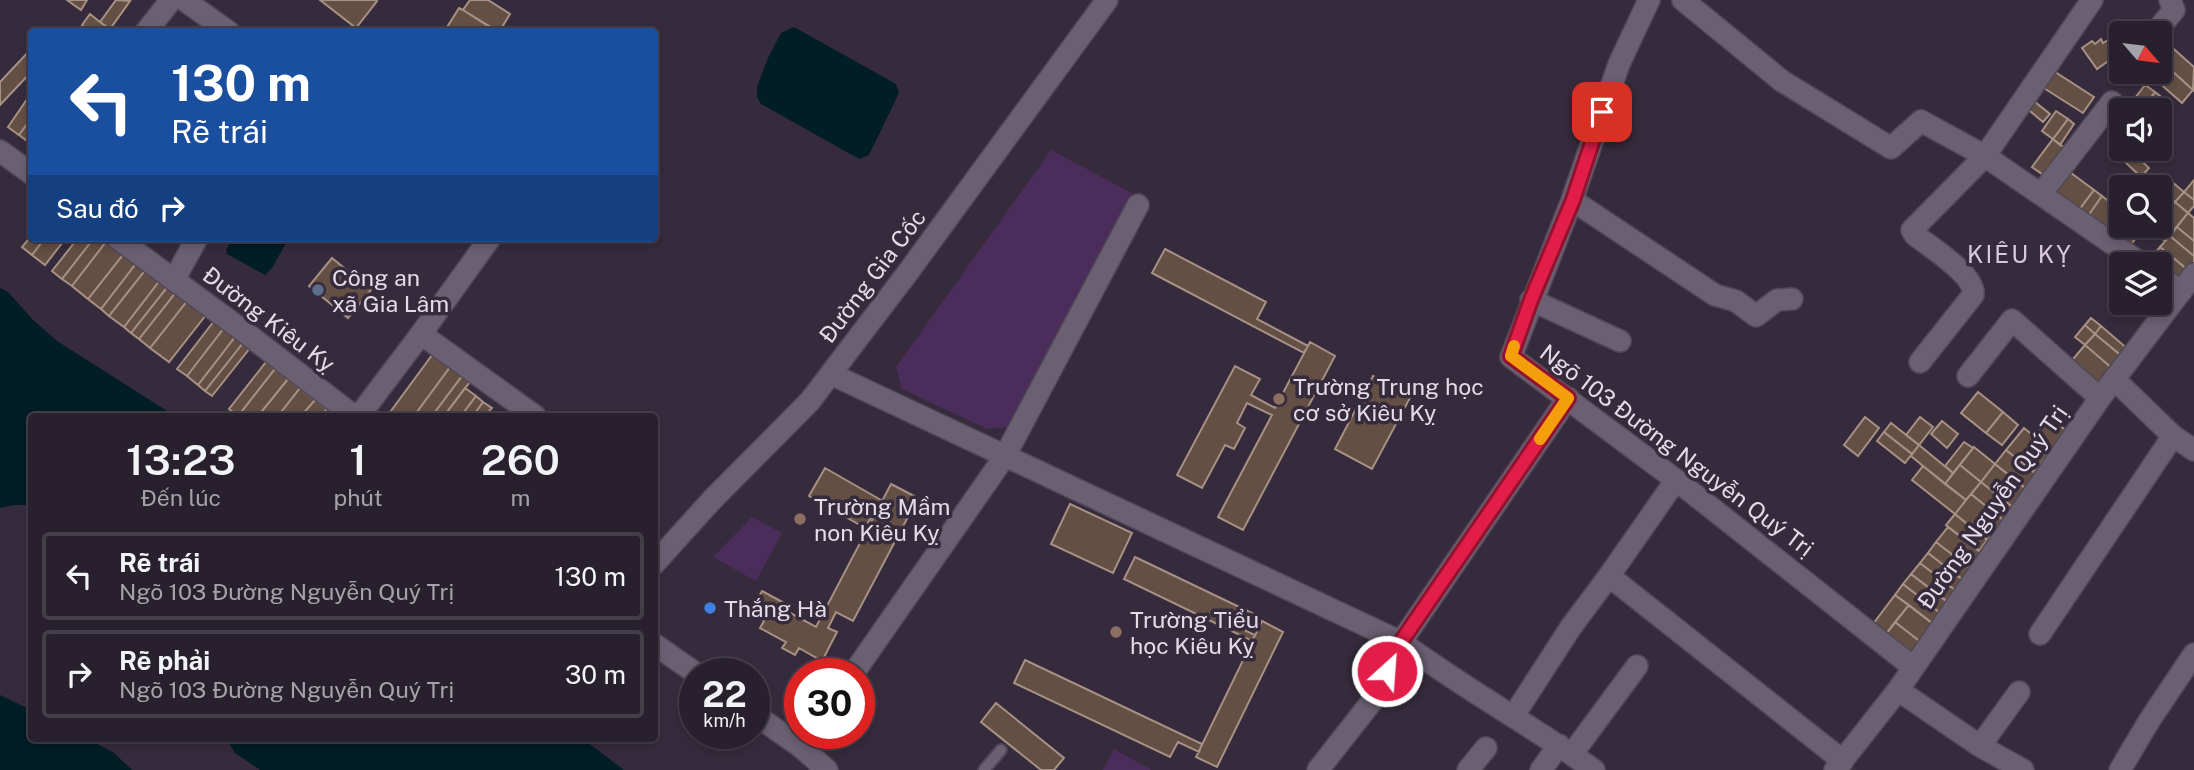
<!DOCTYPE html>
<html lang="vi">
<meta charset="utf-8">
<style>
:root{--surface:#28202d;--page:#302835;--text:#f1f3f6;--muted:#a5a3aa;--line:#443e49}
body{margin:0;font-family:"Public Sans",sans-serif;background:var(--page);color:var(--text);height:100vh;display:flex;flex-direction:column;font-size:26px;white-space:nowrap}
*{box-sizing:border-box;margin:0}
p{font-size:23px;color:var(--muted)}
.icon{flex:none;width:38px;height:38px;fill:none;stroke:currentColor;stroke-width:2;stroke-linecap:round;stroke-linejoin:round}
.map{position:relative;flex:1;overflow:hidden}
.drawer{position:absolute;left:28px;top:413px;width:630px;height:329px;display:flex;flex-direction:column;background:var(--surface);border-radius:7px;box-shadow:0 4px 10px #0003,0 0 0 2px var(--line)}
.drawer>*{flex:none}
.top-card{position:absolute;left:28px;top:28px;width:630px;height:214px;border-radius:7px;box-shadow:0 4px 10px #0003,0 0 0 2px var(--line);background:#1a4fa0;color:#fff;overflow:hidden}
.needle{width:46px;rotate:118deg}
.controls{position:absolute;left:2109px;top:21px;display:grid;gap:14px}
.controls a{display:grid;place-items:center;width:63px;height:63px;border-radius:7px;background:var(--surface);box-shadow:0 4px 10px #0003,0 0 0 2px var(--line);font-size:35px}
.speed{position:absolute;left:679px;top:658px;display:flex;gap:14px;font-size:35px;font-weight:700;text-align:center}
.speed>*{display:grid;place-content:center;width:91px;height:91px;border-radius:50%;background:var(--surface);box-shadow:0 4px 10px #0003,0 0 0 2px var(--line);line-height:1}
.speed small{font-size:18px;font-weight:400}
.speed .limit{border:10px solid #d22;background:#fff;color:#111}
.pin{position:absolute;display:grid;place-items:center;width:60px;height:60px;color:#fff;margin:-30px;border-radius:14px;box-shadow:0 4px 10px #0006}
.me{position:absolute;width:77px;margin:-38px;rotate:26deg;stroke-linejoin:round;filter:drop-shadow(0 0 5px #0008)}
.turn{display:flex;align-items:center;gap:24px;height:147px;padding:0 28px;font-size:32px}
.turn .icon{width:91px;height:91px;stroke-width:2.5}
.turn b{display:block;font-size:49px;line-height:60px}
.then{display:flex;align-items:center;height:66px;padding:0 28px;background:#0003;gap:14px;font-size:26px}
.eta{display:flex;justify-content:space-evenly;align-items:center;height:119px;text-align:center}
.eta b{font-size:42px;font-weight:600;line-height:49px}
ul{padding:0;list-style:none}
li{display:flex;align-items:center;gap:21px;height:88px;margin:0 14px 10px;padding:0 14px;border:4px solid var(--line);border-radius:7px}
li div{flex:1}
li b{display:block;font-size:26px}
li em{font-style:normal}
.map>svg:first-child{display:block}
</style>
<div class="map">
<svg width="2194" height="770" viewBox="0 0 2194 770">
<rect width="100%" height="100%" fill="#362b3c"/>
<path fill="#4b2d5b" d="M1051,150L1132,193L1007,427L987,429L902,389L896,367Z
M752,517L782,533L756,581L713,557Z
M1114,749L1150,769V770H1103Z"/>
<path fill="#011d26" d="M794,27L896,84L899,93L869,155L860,159L852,155L761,104L757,97V87L768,58L781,33Z
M232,238H289L272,268L265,275L227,254L226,250Z
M0,288L8,292L32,319L57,341L175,416H32L31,505H14L0,508Z
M0,695L31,710L32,738L87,739L113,752L132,770H0Z
M227,739H583L624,770H260L235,753Z"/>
<path fill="#634f44" stroke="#a79184" stroke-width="2" d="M67,0H87L81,10Z
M116,0L130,1L110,29L100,22Z
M320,0H375L377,1L356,28Z
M470,0H488L510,14L499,32L463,10Z
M459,8L463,10L497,32H444Z
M90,14L100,22L114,32H91L82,25Z
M2101,39L2103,43L2108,40L2118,54L2097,69L2082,48L2092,41L2095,44Z
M2166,42L2194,67L2193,90L2160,60V49Z
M32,48V71L0,105V82Z
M2160,60L2193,90L2182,103L2147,72H2160Z
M2049,68L2094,97L2083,113L2039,85Z
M2145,85L2155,92L2142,110H2132L2128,107Z
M32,92V117L19,135L8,127Z
M2155,92L2164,99L2155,110H2142Z
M2030,98L2050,114L2043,122L2024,106Z
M2056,111L2068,119L2053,139L2042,131Z
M2116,111L2121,115V129L2109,120Z
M32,117V140L30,143L19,135Z
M2068,119L2074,124L2060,145L2053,139Z
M2053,139L2069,151L2049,179L2032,167Z
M2132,152L2149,168L2141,177L2124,161Z
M2067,170L2094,190L2079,210L2053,190Z
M2164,175L2184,192L2175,202L2160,187L2155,186Z
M2194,180V200L2184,192Z
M2094,190L2102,196L2088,216L2079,210Z
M2184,192L2194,200V206L2188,213L2175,202Z
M2102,196L2120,210L2105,229L2088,216Z
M2175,202L2188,213L2165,241L2152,230L2156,226H2160V221Z
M2120,210L2121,224L2113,235L2105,229Z
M2188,213L2194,218V241L2177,227Z
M2121,224L2145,226L2129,247L2113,235Z
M2177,227L2194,241V256L2170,236Z
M32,235V238H45L32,255L22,247Z
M2170,236L2194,256V263L2188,270L2160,247Z
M45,238H66L45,265L32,255Z
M78,238H94L62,279L52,271Z
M94,238H109L72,286L62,279Z
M109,238L126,251L88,299L72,286Z
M2160,247L2188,270L2177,283L2160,269V264H2154L2149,260Z
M1165,249L1266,302L1257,319L1308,346L1304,353L1152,273Z
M126,251L138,261L101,309L88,299Z
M332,258L371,290L348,318L309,286Z
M138,261L147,268L109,316L101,309Z
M147,268L161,279L124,327L109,316Z
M161,279L169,285L131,333L124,327Z
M169,285L177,291L139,339L131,333Z
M177,291L188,300L150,348L139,339Z
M188,300L206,315L169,362L150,348Z
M2091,318L2101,326L2095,334L2085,325Z
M214,321L224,328L187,376L177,369Z
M2085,325L2095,334L2085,345L2075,337Z
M2101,326L2129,350L2123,357L2095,334Z
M224,328L235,337L198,385L187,376Z
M2095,334L2123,357L2113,369L2085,345Z
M235,337L243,343L205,391L198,385Z
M1310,342L1335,356L1243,530L1218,517L1272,415L1247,403L1237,423L1245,428L1234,449L1225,445L1202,488L1177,475L1235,366L1260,379L1251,395L1275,408Z
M243,343L250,348L212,396L205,391Z
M2085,345L2113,369L2096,389L2068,365Z
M435,351L453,363L414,416H391L388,415Z
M266,362L275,369L238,416L229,409Z
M453,363L465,372L432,416H414Z
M275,369L288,379L258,416H238Z
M465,372L473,378L444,416H432Z
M1373,376L1411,396L1372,469L1335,449Z
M288,379L300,388L278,416H258Z
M300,388L315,400L301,416H278Z
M465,388L476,396L461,416H444Z
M1978,392L2003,412L1986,433L1961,413Z
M476,396L483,402L473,416H461Z
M315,400L327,409L321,416H301Z
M483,402L492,408L485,416H473Z
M2003,412L2018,425L2002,445L1986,433Z
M1865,417L1879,428L1858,456L1844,445Z
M1920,417L1933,427L1919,445L1906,435Z
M2049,418L2067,431L2051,450L2034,437Z
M1942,421L1958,434L1947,448L1931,434Z
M1891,423L1919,445L1912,454L1884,432Z
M2024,428L2051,450L2034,472L2006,450Z
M1884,432L1912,454L1905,463L1877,441Z
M1964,442L1973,448L1953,473L1945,466Z
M1919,445L1953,473L1945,484L1911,456Z
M1974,447L1995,464L1981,482L1960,465Z
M2006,450L2037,475L2026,489L1995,464Z
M1995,464L2028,490L2014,508L1981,482Z
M1960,465L1981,482L1966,500L1945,484Z
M1923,466L1966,500L1955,514L1912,480Z
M825,468L881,500L865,528L809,496Z
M1981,482L2014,508L2003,520L1971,494Z
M891,484L918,498L853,621L836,612L828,628L837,632L822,661L799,648L795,655L782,648L786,642L760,628L764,621L750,613L762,591L786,604L783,609L816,627Z
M1971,494L2003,520L1987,540L1955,514Z
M1070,504L1132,533L1113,573L1051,544Z
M1955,514L1987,540L1979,551L1946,525Z
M1948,527L1983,554L1971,569L1936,542Z
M1936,542L1971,569L1963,580L1928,553Z
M1928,553L1963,580L1955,590L1920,563Z
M1135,557L1254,614L1246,631L1255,635L1252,641L1124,579Z
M1920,563L1955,590L1946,601L1911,574Z
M1911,574L1952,605L1944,616L1903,584Z
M1903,584L1944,616L1936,626L1895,595Z
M1895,595L1909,605L1886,634L1873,624Z
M1909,605L1936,626L1922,643L1895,622Z
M1262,621L1283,632L1217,767L1196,757Z
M1895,622L1922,643L1913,656L1886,634Z
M1025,660L1202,744L1199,752L1178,742L1170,757L1014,683Z
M996,703L1064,758L1054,770H1041L981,722Z"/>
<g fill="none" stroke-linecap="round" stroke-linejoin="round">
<defs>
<path id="lane" d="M984,770L1001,750"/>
<path id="street" d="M184,0L229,32
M1649,0L1619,64L1572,200L1511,357L1676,480L1913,667
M1683,0L1782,81L1891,148L1921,121L1985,156L2142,264
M146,32L171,0
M2155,33L2174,10L2170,0
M2041,194L2112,102
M1572,200L1715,295L1736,301L1756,316L1777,300L1792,299
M2160,276L2181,292
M174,280L197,238
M1531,300L1620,341
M421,334L490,238
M1920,362L1973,295C1976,275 1930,247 1915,235L1912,230L1985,156L2092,0
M831,374L1401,642L1390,661L1380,691L1318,770
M1968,376L2012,320L2100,398
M2114,379L2173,436L2194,450
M1568,398L1401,642C1463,688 1531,725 1594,770
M359,416L421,334L535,416
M1609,576L1676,480
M2040,634L2173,436
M853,674L1005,456L1138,205
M1898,690L1980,746L2023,770
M1514,715L1571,627L1609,576L1843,761
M1980,746L2019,692
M801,747L811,733
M1572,754L1637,666
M1468,770L1486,748
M1541,770L1559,745
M2120,770L2149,721L2194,654"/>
<path id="secondary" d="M0,151L32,174
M117,238L242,330L354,416
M654,564L711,501L810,401L906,275L1107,0
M654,644L697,674
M754,714L801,747L827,770
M1835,770L1898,690L2100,398L2194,274"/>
</defs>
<use href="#lane" stroke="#504856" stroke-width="14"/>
<use href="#street" stroke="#504856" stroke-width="24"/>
<use href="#secondary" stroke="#504856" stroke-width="24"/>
<use href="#lane" stroke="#6b6072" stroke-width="10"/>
<use href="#street" stroke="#6b6072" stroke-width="21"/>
<use href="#secondary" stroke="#6b6072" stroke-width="21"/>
</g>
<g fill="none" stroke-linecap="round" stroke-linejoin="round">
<defs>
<path id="route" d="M1387,671L1394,652L1568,398L1511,356L1531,300L1573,200L1602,112"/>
</defs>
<use href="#route" stroke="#92132f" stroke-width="18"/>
<use href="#route" stroke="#e11d48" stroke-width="12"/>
<path stroke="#f59e0b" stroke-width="12" d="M1514,346L1511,356L1568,398L1540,439"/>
</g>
<circle fill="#5c6f8a" stroke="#362b3c" stroke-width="2.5" cx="318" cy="290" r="7"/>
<g fill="#8d6e63" stroke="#362b3c" stroke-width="2.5">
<circle cx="1279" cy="399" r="7"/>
<circle cx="800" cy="519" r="7"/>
<circle cx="1116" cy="632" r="7"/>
</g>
<circle fill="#3f7fe0" stroke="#362b3c" stroke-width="2.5" cx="710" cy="608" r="7"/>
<g text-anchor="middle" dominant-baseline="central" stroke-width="7" stroke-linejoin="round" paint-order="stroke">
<g font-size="23" fill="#e3dce7" stroke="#362b3c">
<text transform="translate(872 276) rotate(-53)">Đường Gia Cốc</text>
<text transform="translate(269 319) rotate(37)">Đường Kiêu Kỵ</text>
<text transform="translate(1677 450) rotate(37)">Ngõ 103 Đường Nguyễn Quý Trị</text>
<text transform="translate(1992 507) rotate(-55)">Đường Nguyễn Quý Trị</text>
</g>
<g font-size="23" fill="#e3dce7" stroke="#362b3c" text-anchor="start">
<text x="332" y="277">Công an<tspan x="332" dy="26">xã Gia Lâm</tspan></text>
<text x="1293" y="386">Trường Trung học<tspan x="1293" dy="26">cơ sở Kiêu Kỵ</tspan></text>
<text x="814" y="506">Trường Mầm<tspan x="814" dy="26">non Kiêu Kỵ</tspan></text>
<text x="724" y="608">Thắng Hà</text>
<text x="1130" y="619">Trường Tiểu<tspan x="1130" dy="26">học Kiêu Kỵ</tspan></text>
</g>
<g font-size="24" letter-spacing="2" fill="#d6c9de" stroke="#362b3c">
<text x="2020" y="254">KIÊU KỴ</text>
</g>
</g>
</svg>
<div class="controls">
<a><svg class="needle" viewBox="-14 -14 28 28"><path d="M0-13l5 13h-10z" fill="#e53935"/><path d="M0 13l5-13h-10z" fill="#a5a3aa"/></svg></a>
<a><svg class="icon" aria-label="sound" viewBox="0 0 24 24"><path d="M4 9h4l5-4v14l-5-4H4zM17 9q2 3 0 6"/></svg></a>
<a><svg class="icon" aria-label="search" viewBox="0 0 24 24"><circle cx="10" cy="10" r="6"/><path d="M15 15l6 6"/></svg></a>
<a><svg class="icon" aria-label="layers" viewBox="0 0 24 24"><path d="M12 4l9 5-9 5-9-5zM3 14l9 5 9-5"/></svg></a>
</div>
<div class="speed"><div>22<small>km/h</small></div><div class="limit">30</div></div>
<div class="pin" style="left:1602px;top:112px;background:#d93025"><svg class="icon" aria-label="arrive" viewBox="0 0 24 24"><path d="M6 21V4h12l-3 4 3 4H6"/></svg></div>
<svg class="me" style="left:1387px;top:671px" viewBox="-20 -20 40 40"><circle r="17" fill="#e11d48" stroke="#fff" stroke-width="3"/><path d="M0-11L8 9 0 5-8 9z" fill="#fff"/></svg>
<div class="top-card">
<div class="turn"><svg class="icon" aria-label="left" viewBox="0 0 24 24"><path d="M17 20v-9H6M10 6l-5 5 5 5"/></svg><div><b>130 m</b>Rẽ trái</div></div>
<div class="then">Sau đó<svg class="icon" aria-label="right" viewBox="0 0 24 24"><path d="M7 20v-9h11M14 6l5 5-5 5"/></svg></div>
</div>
<section class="drawer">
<div class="eta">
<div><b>13:23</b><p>Đến lúc</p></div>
<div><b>1</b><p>phút</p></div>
<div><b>260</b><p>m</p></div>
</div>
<ul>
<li><svg class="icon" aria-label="left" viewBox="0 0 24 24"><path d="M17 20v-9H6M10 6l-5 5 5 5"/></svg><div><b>Rẽ trái</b><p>Ngõ 103 Đường Nguyễn Quý Trị</p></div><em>130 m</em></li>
<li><svg class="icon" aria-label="right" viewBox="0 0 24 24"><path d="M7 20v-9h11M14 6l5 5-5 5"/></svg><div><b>Rẽ phải</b><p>Ngõ 103 Đường Nguyễn Quý Trị</p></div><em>30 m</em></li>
</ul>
</section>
</div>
